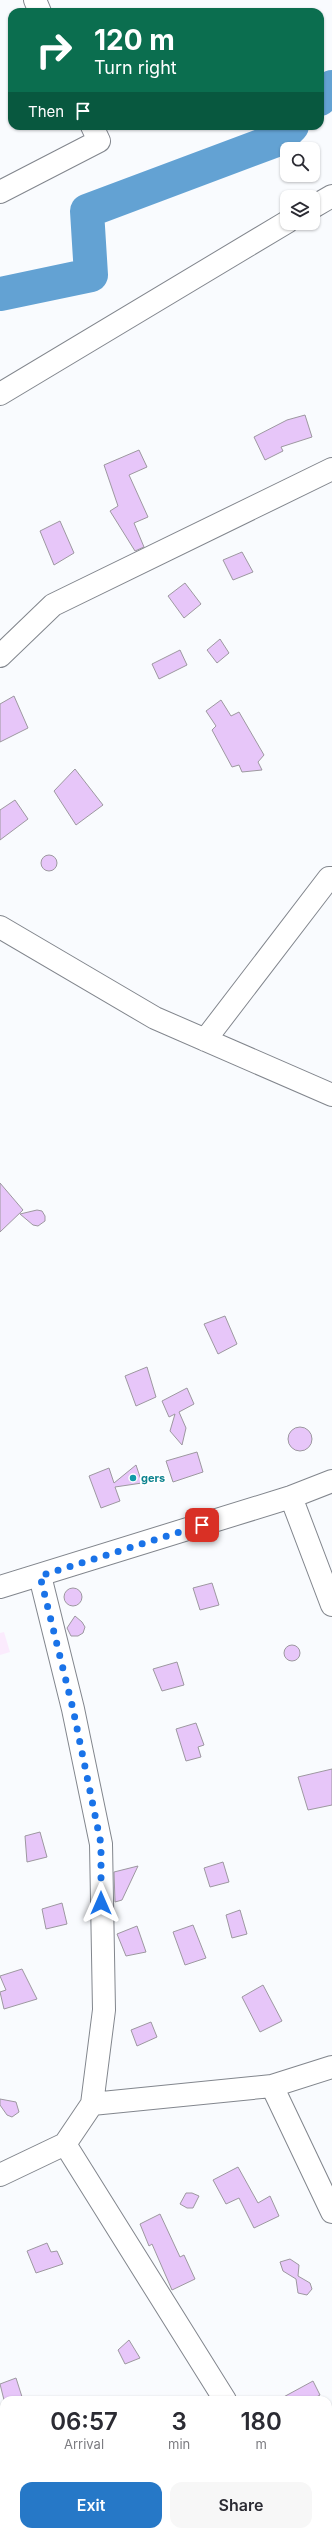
<!DOCTYPE html>
<style>
:root{--surface:#fff;--page:#f7f7f7;--text:#2b2b33;--muted:#7c7c81;--accent:#2678c7}
body{margin:0;font-family:Inter,sans-serif;background:var(--page);color:var(--text);height:100vh;display:flex;flex-direction:column;font-size:15px;white-space:nowrap}
*{box-sizing:border-box;margin:0}
p{font-size:13px;color:var(--muted)}
.icon{flex:none;width:22px;height:22px;fill:none;stroke:currentColor;stroke-width:2;stroke-linecap:round;stroke-linejoin:round}
.map{position:relative;flex:1;overflow:hidden}
.sheet{position:absolute;left:0px;top:2396px;width:332px;height:140px;display:flex;flex-direction:column;background:var(--surface);border-radius:12px 12px 0 0;box-shadow:0 1px 3px #0004}
.sheet>*{flex:none}
.top-card{position:absolute;left:8px;top:8px;width:316px;height:122px;border-radius:12px;box-shadow:0 1px 3px #0004;background:#0b6e4f;color:#fff;overflow:hidden}
.buttons{position:absolute;left:280px;top:142px;display:grid;gap:8px}
.buttons a{display:grid;place-items:center;width:40px;height:40px;border-radius:8px;background:var(--surface);box-shadow:0 1px 3px #0004;font-size:20px}
.pin{position:absolute;display:grid;place-items:center;width:34px;height:34px;color:#fff;margin:-17px;border-radius:8px;box-shadow:0 2px 6px #0006}
.me{position:absolute;width:44px;margin:-22px;rotate:0deg;stroke-linejoin:round;filter:drop-shadow(0 0 3px #0008)}
.turn{display:flex;align-items:center;gap:14px;height:84px;padding:0 20px;font-size:18px}
.turn .icon{width:52px;height:52px;stroke-width:2.5}
.turn b{display:block;font-size:28px;line-height:34px}
.then{display:flex;align-items:center;height:38px;padding:0 20px;background:#0003;gap:8px;font-size:15px}
.eta{display:flex;justify-content:space-evenly;align-items:center;height:68px;text-align:center}
.eta b{font-size:24px;font-weight:600;line-height:28px}
.primary-button{display:flex;gap:8px;margin-top:auto;padding:8px 20px}
.primary-button a{flex:1;height:46px;border-radius:12px;background:var(--accent);color:#fff;font-size:16px;font-weight:600;line-height:46px;text-align:center}
.primary-button a+a{background:var(--page);color:var(--text)}
.map>svg:first-child{display:block}
</style>
<div class="map">
<svg width="332" height="2536" viewBox="0 0 332 2536">
<rect width="100%" height="100%" fill="#f9fbfe"/>
<path fill="#fbebfd" d="M4,1632L10,1652L0,1655V1633Z"/>
<g fill="none" stroke-linecap="round" stroke-linejoin="round">
<path stroke="#63a2d3" stroke-width="34" d="M320,99L332,87
M0,294L91,275L87,211L279,139L292,126"/>
</g>
<path fill="#e7c6f9" stroke="#9d98a0" d="M305,415L312,437L281,447L283,451L265,460L254,437L287,420Z
M139,450L147,467L129,475L148,517L134,523L144,547L135,551L110,511L118,506L104,465Z
M60,521L74,553L54,565L40,531Z
M242,552L253,572L233,580L223,560Z
M185,583L201,604L184,618L168,596Z
M220,639L229,653L217,663L207,650Z
M180,650L187,665L159,679L152,664Z
M14,696L28,728L0,742V704Z
M221,700L231,716L239,712L264,755L258,762L262,770L242,772L239,765L232,767L212,730L216,726L206,711Z
M75,769L103,805L76,825L54,791Z
M15,800L28,819L0,840V810Z
M41 863a8 8 0 1 1 16 0a8 8 0 1 1-16 0Z
M0,1183L23,1210L0,1232Z
M37,1210L42,1211L45,1216V1221L38,1226L33,1225L20,1214Z
M225,1316L237,1344L218,1354L204,1324Z
M147,1367L156,1397L136,1406L125,1376Z
M187,1388L194,1404L179,1412L186,1428L182,1445L170,1431L175,1414L169,1417L162,1401Z
M288 1439a12 12 0 1 1 24 0a12 12 0 1 1-24 0Z
M197,1452L203,1472L173,1482L166,1461Z
M136,1465L142,1483L115,1487L120,1501L101,1508L89,1476L109,1468L114,1483Z
M212,1583L219,1605L200,1610L193,1588Z
M64 1597a9 9 0 1 1 18 0a9 9 0 1 1-18 0Z
M75,1616L82,1622L85,1627L83,1633L78,1636H71L67,1628Z
M284 1653a8 8 0 1 1 16 0a8 8 0 1 1-16 0Z
M177,1662L184,1685L162,1691L153,1669Z
M196,1723L204,1745L198,1747L201,1757L186,1761L176,1729Z
M332,1769V1805L308,1810L298,1777Z
M40,1832L47,1857L27,1862L25,1836Z
M223,1862L229,1882L210,1887L204,1868Z
M138,1866L122,1900L115,1902L114,1872Z
M62,1903L67,1924L46,1929L42,1909Z
M240,1910L247,1934L232,1938L226,1915Z
M193,1925L206,1958L185,1965L173,1932Z
M137,1926L146,1952L126,1956L117,1934Z
M22,1969L37,1999L4,2009L0,1992L6,1990L0,1976Z
M263,1985L282,2021L260,2032L242,1997Z
M151,2022L157,2037L137,2046L131,2030Z
M0,2099L16,2102L19,2112L12,2117L7,2115L0,2105Z
M238,2167L258,2203L270,2196L279,2216L254,2228L239,2198L226,2204L213,2180Z
M186,2193H192L199,2196L193,2208H187L180,2204Z
M160,2214L180,2257L184,2255L195,2279L172,2290L152,2244L149,2246L140,2224Z
M47,2243L51,2252L57,2251L63,2264L36,2273L27,2251Z
M290,2259L299,2265L298,2276L310,2283L312,2289L307,2295L298,2293L296,2279L283,2271L280,2262Z
M129,2340L140,2358L125,2364L118,2350Z
M16,2378L23,2400H4L0,2384Z
M313,2381L320,2395L311,2400H278Z"/>
<g fill="none" stroke-linecap="round" stroke-linejoin="round">
<defs>
<path id="street" d="M35,0L40,12
M0,192L99,141L92,126
M313,207L332,196
M0,394L287,222
M0,656L53,605L332,469
M0,927L155,1018L332,1095
M205,1040L329,878H332
M291,1497L332,1605
M40,1576L73,1709L101,1844L104,2010L92,2104
M0,1587L291,1497L332,1481
M272,2086L332,2212
M65,2144L225,2400
M0,2175L65,2144L92,2104L272,2086L332,2067
M304,2532L306,2536
M138,2535V2536"/>
</defs>
<use href="#street" stroke="#82868d" stroke-width="24"/>
<use href="#street" stroke="#fff" stroke-width="22"/>
</g>
<g fill="none" stroke-linecap="round" stroke-linejoin="round">
<path stroke="#1a73e8" stroke-width="7" stroke-dasharray="0 12.6" d="M101,1903V1844L73,1709L40,1576L202,1525"/>
</g>
<circle fill="#0f9aa8" stroke="#fff" stroke-width="1.5" cx="133" cy="1478" r="4"/>
<g text-anchor="middle" dominant-baseline="central" stroke-width="3.5" stroke-linejoin="round" paint-order="stroke">
<g font-size="11" font-weight="bold" fill="#0d838f" stroke="#fff" text-anchor="start">
<text x="141" y="1478">gers</text>
</g>
</g>
</svg>
<div class="buttons">
<a><svg class="icon" aria-label="search" viewBox="0 0 24 24"><circle cx="10" cy="10" r="6"/><path d="M15 15l6 6"/></svg></a>
<a><svg class="icon" aria-label="layers" viewBox="0 0 24 24"><path d="M12 4l9 5-9 5-9-5zM3 14l9 5 9-5"/></svg></a>
</div>
<div class="pin" style="left:202px;top:1525px;background:#d93025"><svg class="icon" aria-label="arrive" viewBox="0 0 24 24"><path d="M6 21V4h12l-3 4 3 4H6"/></svg></div>
<svg class="me" style="left:101px;top:1903px" viewBox="-20 -20 40 40"><path d="M0-17L14 15 0 8-14 15z" fill="#1a73e8" stroke="#fff" stroke-width="4"/></svg>
<div class="top-card">
<div class="turn"><svg class="icon" aria-label="right" viewBox="0 0 24 24"><path d="M7 20v-9h11M14 6l5 5-5 5"/></svg><div><b>120 m</b>Turn right</div></div>
<div class="then">Then<svg class="icon" aria-label="arrive" viewBox="0 0 24 24"><path d="M6 21V4h12l-3 4 3 4H6"/></svg></div>
</div>
<section class="sheet">
<div class="eta">
<div><b>06:57</b><p>Arrival</p></div>
<div><b>3</b><p>min</p></div>
<div><b>180</b><p>m</p></div>
</div>
<div class="primary-button"><a>Exit</a><a>Share</a></div>
</section>
</div>
